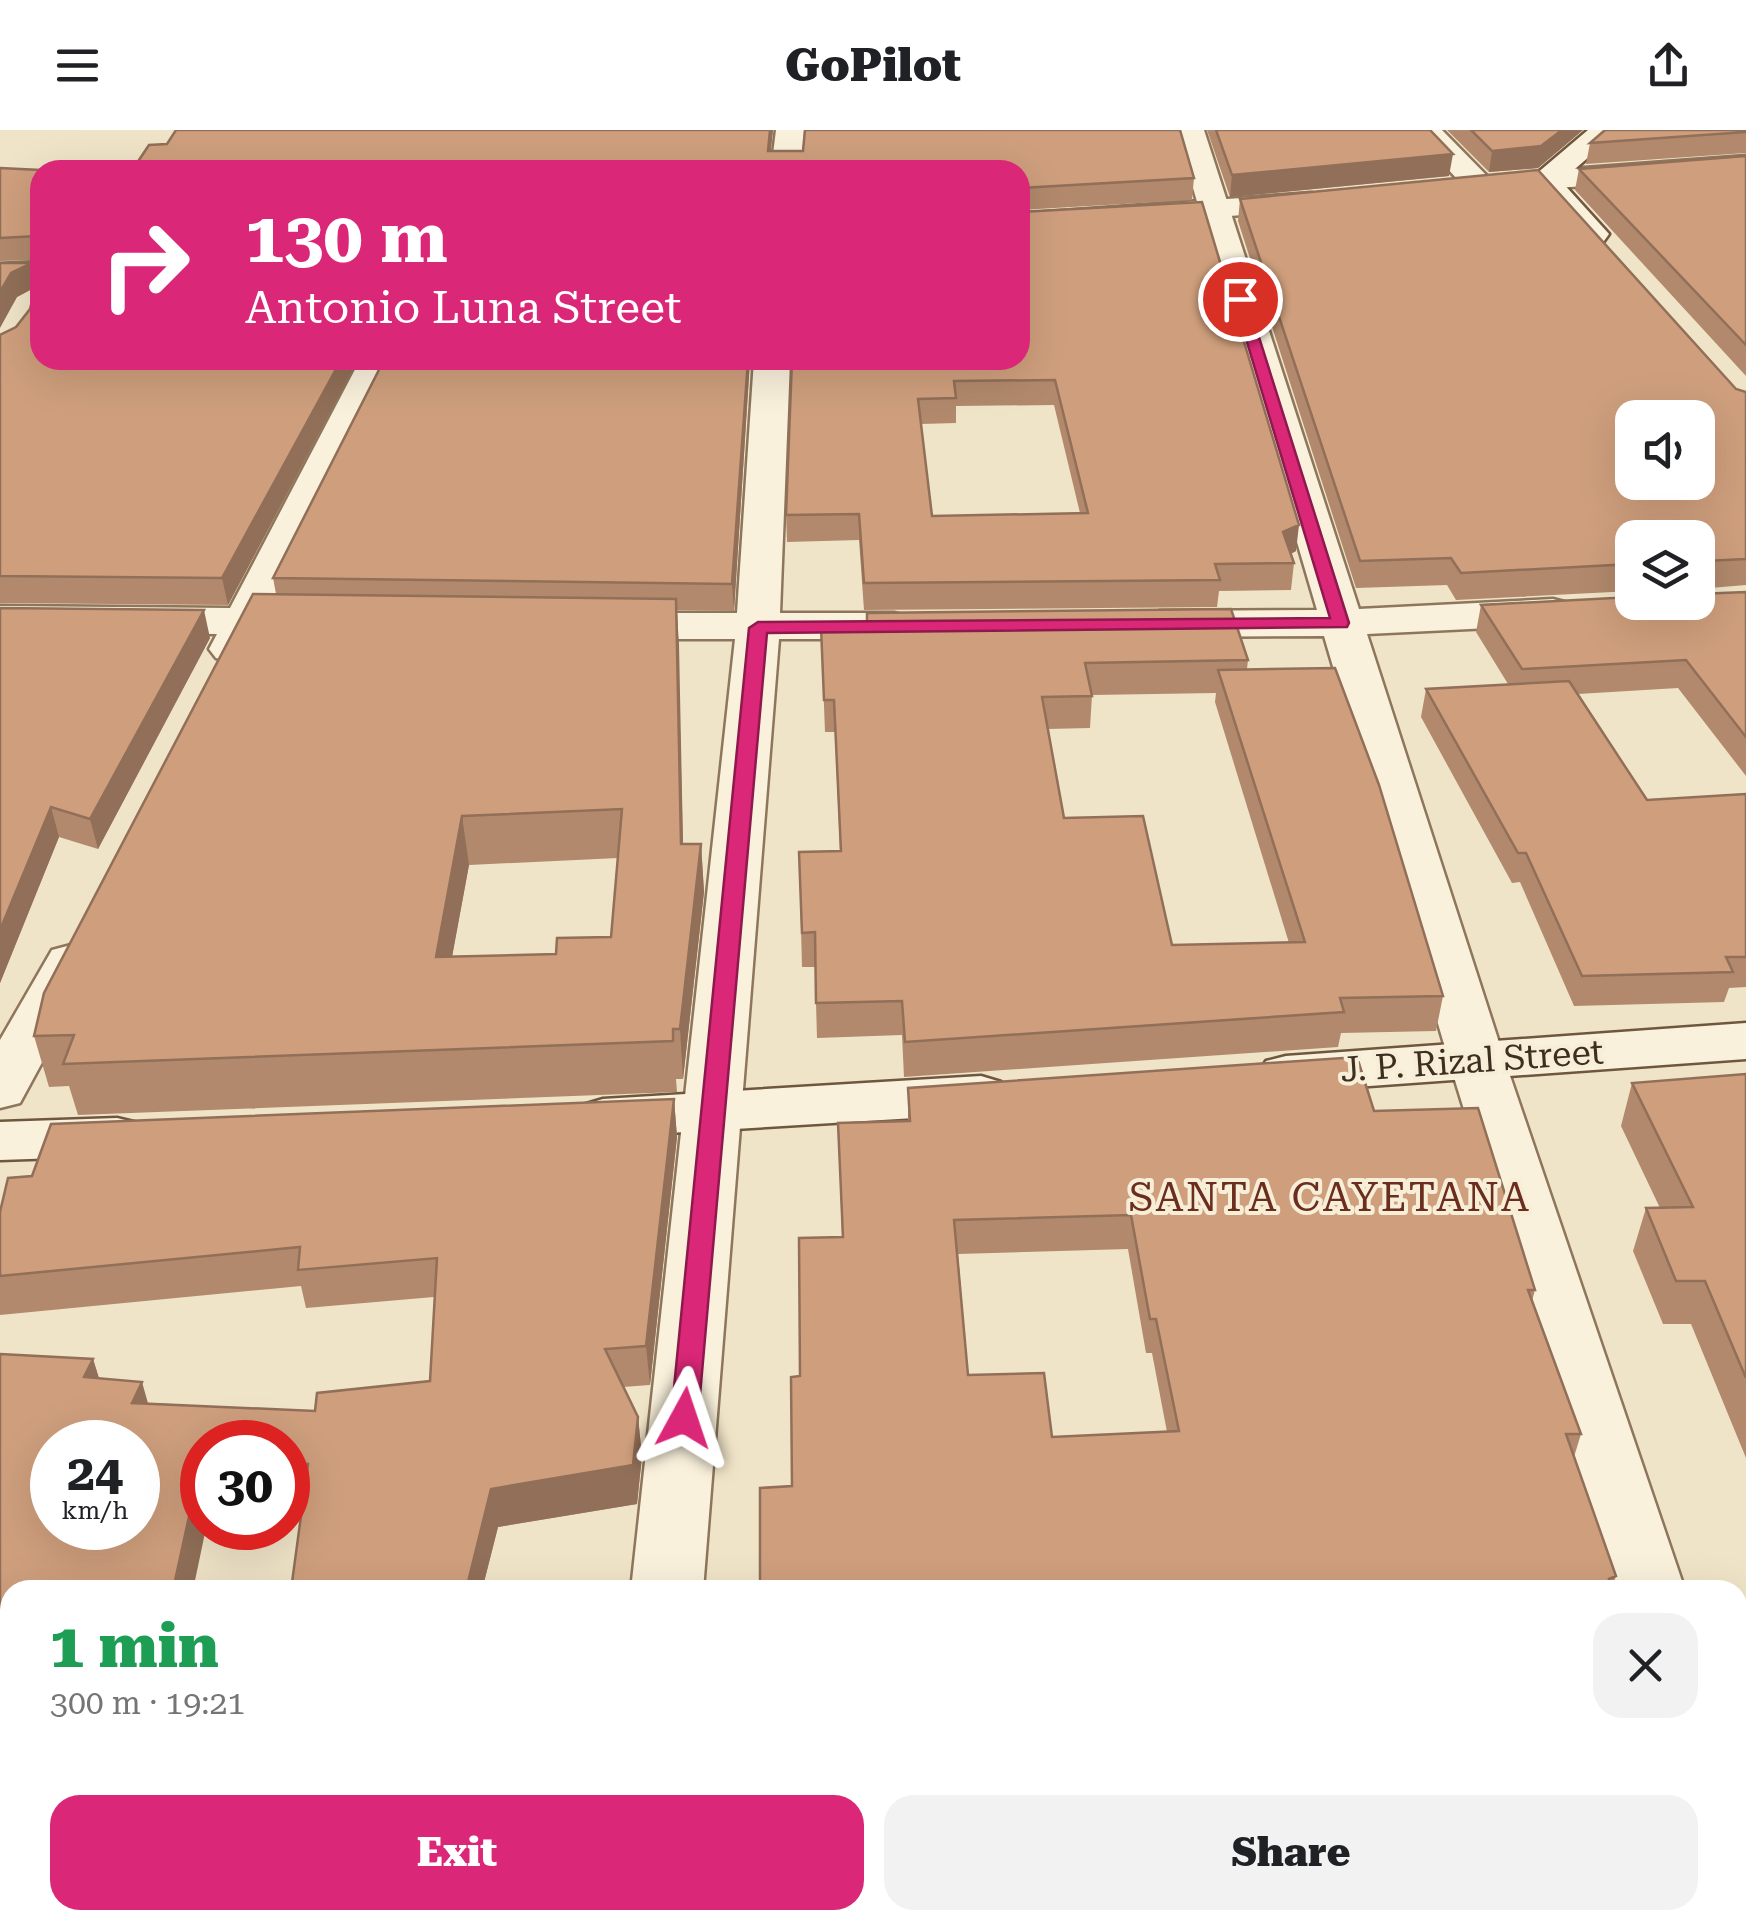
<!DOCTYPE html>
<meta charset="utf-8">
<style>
:root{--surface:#fff;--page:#f2f2f2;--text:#202124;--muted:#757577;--accent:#db2777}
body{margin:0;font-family:"Roboto Serif",serif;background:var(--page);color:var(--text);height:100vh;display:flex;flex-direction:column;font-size:38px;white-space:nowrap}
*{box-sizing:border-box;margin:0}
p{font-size:32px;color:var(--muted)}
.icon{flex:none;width:55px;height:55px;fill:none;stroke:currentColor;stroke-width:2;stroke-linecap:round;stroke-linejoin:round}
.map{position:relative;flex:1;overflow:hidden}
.side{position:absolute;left:0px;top:1450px;width:1748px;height:350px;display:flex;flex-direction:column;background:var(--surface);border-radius:30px 30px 0 0;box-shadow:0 10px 40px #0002}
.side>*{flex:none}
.guide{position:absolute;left:30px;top:30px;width:1000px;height:210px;border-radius:30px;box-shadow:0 10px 40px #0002;background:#db2777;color:#fff;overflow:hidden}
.controls{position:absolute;left:1615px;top:270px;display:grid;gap:20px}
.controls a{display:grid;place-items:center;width:100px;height:100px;border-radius:20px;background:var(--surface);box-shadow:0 10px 40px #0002;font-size:50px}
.speed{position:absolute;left:30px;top:1290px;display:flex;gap:20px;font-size:50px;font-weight:700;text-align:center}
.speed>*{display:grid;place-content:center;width:130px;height:130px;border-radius:50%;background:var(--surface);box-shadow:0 10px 40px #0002;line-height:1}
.speed small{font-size:25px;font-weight:400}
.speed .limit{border:15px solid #d22;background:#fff;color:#111}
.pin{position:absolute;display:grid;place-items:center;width:85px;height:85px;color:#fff;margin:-42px;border:5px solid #fff;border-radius:50%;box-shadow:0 2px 10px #0007}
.me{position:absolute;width:110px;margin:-55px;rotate:5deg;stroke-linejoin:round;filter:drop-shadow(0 0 8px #0008)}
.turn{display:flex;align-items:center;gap:35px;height:210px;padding:0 50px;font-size:45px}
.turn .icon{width:130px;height:130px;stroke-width:2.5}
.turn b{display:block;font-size:70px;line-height:85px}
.round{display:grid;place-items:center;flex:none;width:105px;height:105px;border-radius:30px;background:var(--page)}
.overview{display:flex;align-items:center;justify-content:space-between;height:170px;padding:0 50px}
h1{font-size:60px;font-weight:800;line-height:75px;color:#1e9e55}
.button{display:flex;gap:20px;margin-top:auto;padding:20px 50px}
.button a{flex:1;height:115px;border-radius:30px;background:var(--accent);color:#fff;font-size:40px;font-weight:800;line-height:115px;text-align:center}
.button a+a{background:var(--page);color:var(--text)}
header{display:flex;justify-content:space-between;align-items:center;height:130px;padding:0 50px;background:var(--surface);font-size:45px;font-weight:800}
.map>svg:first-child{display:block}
</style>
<header><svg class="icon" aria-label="menu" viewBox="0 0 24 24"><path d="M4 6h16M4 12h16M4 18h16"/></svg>GoPilot<svg class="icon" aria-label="share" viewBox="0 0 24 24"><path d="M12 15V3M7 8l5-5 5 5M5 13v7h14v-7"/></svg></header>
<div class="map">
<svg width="1746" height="1800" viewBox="0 0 1746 1800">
<rect width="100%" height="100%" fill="#f0e4c8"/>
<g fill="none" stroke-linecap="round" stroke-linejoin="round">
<defs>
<path id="minor" d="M776,0H804L801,40H771Z
M1176,0H1204L1359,479L1553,469L1568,473L1574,482L1568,491L1553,495L1367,504L1505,931L1685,1460H1613L1449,931L1324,506L1160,507L1145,503L1138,494L1145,485L1160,481L1317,480Z
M1412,0H1442L1491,50L1495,56L1491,62H1469Z
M1746,26V44L1544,59L1533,56L1529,50L1533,44L1544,41Z
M360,230H396L273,479L329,483L336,492L329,501L314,505L260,504L246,528L231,532L216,528L209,519L217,504L0,502V476L230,478Z
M754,230H790L780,483H894L909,487L916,496L909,505L894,509H779L703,1460H631L735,509H605L590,505L583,496L590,487L605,483H737Z
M71,815L90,820L97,831L20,973L0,978V910L52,820Z
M1738,1704L1746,1707V1800H1714L1710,1790H1738Z
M584,1790H666L665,1800H583Z"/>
<path id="tertiary" d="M1311,63L1322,65L1326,72L1322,79L1020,102V84Z
M40,132V152L0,154V134Z"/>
<path id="secondary" d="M1588,0H1620L1561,51L1609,104L1604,111H1582L1529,50Z
M1746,893V929L1286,962L1266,957L1258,944L1266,931L1286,926Z
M981,946L1001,952L1009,965L1001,978L981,984L603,1007L583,1001L574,988L583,975L603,969Z
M117,988L138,993L146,1007L138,1021L117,1026L0,1030V992Z"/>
</defs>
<use href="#minor" stroke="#8d765c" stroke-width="5"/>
<use href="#tertiary" stroke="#8d765c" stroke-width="5"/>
<use href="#secondary" stroke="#6f573f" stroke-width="5"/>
<use href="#minor" fill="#faf1dc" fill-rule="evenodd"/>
<use href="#tertiary" fill="#faf1dc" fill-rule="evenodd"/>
<use href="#secondary" fill="#faf1dc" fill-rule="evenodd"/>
</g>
<path fill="#b2896c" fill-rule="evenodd" d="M176,0H773L771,21L1194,48L1192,70L1020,80V40L133,39L167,14Z
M1207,0H1430L1449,46L1230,67Z
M1447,0H1583L1538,38L1489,42Z
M1746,0V23L1586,34L1590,13Z
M1746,26V246L1575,60L1579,39Z
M0,38L358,230L228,475L0,473V205L16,197L30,179L35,157L17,167L0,195V133L37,152L38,147V130L0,131Z
M1240,69L1746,262V455L1698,459V408H1632V462V461L1456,470L1447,455L1356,458L1238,91Z
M1020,82L1296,421L1291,424L1294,433L1291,460L1219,461L1217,477L864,480L859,410L787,412L786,385ZM1054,275L1080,383L932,386L921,294L956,293V276Z
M750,230L734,481L677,480L683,714H701L704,762L683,949H676L677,962L78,985L69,956L49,957L34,906L276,464L273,448ZM618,728L611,807L556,824L452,826L469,735Z
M1746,462V646L1678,558L1578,564L1647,670L1746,664V857L1729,858L1724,872L1574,876L1520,752L1512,753L1421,587L1426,559L1508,554L1476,502L1481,475Z
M0,478L210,508L98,719L59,707L0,853Z
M867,483L1248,530L1247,539L1443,866L1436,901L1341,903L1338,917L904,947L902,905L817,908L815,837H802L799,722L840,721L835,602H825L821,497L867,496ZM1216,563L1215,572L1289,813L1172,815L1064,688L1047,599L1090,598L1092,565Z
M1746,944V1328L1691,1194H1663L1633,1121L1646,1078H1660L1621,996L1632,953Z
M908,958L1374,981L1535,1160L1532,1171L1581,1304L1574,1327L1616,1446L1612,1457L792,1356L800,1246L842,1107L838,993L908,991ZM1128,1119L1146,1223H1152L1167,1302L1052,1307L968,1245L958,1124Z
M674,969L677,1007L650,1255L623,1257L638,1287L642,1326L637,1374L498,1397L482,1460H291L303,1372L288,1371V1312H202V1398L10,1460V1563L0,1562V1224L93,1229L99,1248L148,1273L315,1281L430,1251L434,1167L306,1178L301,1156L0,1185V1082Z
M0,1595H10V1783L0,1785Z
M840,1790H995V1799L984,1800H814L840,1798Z
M1246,1790H1738L1746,1800H1248Z"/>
<path fill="#916f58" d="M770,0H773L768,40V21Z
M1562,0H1583L1538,38L1489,42L1492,21Z
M1453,24L1449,46L1230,67L1232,45Z
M32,133L38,156L17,167L0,198V162L11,143Z
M341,230H358L228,475L222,448Z
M748,230H750L734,481L732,454Z
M1299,395L1296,421L1280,429L1283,402Z
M676,469L679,514L684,763L681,714Z
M204,480L210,508L98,719L90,689Z
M51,677L59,707L0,853V800Z
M462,686L469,735L443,876L436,827Z
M701,714L704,762L683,949L680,899Z
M674,969L677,1007L650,1255L646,1216Z
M93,1229L105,1268L84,1247Z
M142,1252L153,1291L132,1273Z
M638,1287L642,1326L637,1374L498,1397L482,1460H466L491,1359Z
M202,1327V1398H206L193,1460H173Z
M330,1790H342L341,1800H329Z"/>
<path fill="#cf9f7d" stroke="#916f58" stroke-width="2.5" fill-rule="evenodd" d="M176,0H770L768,21H803L805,0H1180L1194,48L1021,58L1020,62V40H78L133,39L149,15L167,14Z
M1216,0H1430L1453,24L1232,45Z
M1471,0H1562L1541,16L1492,21Z
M1605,0H1746V2L1590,13Z
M1746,26V215L1579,39Z
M0,38L40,40V230H341L222,448L0,446V205L16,197L30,179L38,147L37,106L0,108Z
M1538,40L1736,259L1746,262V429L1705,431L1701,441H1698V408H1632V434L1461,443L1451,428L1360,431L1240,69ZM1632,288H1698V352H1632Z
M1202,72L1299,395L1283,402L1294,433L1215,434L1220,450L864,453L859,384L786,385L792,230H1020V82ZM1055,250L1088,383L932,386L918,269L956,268L954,251Z
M0,133H32L11,143L0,162Z
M384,230H748L732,454L273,448Z
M1746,462V607L1686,530L1522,539L1481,475L1632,467V472H1698V464Z
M253,464L676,469L681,714H701L680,899H673V911L63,934L74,905L34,906L44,863ZM622,679L611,807L557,808L556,824L436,827L462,686Z
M0,478L204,480L90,689L51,677L0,800Z
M1231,479L1248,530L1085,533L1092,566L1042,567L1064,688L1143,686L1172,815L1305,812L1218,540L1335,538L1379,655L1443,866L1340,868L1344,882L905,912L902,871L816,873L815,802L802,803L799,722L841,721L834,570H824L821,497L867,496V483Z
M1569,551L1647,670L1746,664V827H1726L1733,842L1582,846L1526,723H1518L1426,559Z
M1357,927L1374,981L1478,978L1535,1160H1528L1581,1304H1566L1616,1446L1609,1449L1614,1460H760V1358L792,1356L791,1247L800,1246L799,1108L843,1107L838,993L910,991L908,958ZM1131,1085L1150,1189H1156L1179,1301L1052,1307L1044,1243L968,1245L954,1090Z
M1746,944V1248L1705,1151H1676L1646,1078L1693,1077L1632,953Z
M674,969L646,1216L605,1219L638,1287L633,1335L491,1359L466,1460H291L308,1334L288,1333V1312H202V1327L173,1460H10V1525L0,1524V1224L93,1229L84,1247L142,1252L132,1273L315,1281L317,1263L430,1251L437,1128L298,1140L300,1117L0,1146V1082L8,1048L32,1046L51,994ZM52,1312H138V1398H52Z
M0,1595H10V1743L0,1744Z
M1738,1769L1742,1770L1746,1780V1800H1263L1260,1790H1738Z
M196,1790H330L329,1800H195Z
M842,1790H939L940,1800H814L843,1798Z"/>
<path fill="#db2777" stroke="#8e194d" stroke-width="2.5" d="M1240,165L1247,169L1349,493L1347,497L767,503L698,1288L694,1296L684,1299L675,1296L671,1288L749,498L758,492L1330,488L1234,169Z"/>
<g text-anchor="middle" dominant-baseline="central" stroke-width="8" stroke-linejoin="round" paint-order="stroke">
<g font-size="35" fill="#3d2e20" stroke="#f7eed8">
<text transform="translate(1472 931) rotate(-4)">J. P. Rizal Street</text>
</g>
<g font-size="40" letter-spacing="2.5" fill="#6b2e1e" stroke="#f7eed8">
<text x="1330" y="1067">SANTA CAYETANA</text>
</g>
</g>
</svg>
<div class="controls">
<a><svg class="icon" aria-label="sound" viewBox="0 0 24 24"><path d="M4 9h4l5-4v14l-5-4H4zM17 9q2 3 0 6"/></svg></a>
<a><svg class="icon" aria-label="layers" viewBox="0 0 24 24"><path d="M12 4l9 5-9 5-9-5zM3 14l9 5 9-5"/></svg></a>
</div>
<div class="speed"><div>24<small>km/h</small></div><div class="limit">30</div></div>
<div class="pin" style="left:1240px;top:169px;background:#d93025"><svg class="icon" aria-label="arrive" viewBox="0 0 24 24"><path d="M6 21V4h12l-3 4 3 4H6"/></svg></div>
<svg class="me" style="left:684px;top:1288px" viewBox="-20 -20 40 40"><path d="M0-17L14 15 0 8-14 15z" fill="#db2777" stroke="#fff" stroke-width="4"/></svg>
<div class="guide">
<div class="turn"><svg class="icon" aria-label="right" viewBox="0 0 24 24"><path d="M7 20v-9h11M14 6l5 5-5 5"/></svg><div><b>130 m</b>Antonio Luna Street</div></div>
</div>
<section class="side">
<div class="overview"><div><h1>1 min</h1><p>300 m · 19:21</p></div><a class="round"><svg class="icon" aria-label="close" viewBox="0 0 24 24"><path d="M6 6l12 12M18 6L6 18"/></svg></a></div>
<div class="button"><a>Exit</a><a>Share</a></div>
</section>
</div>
